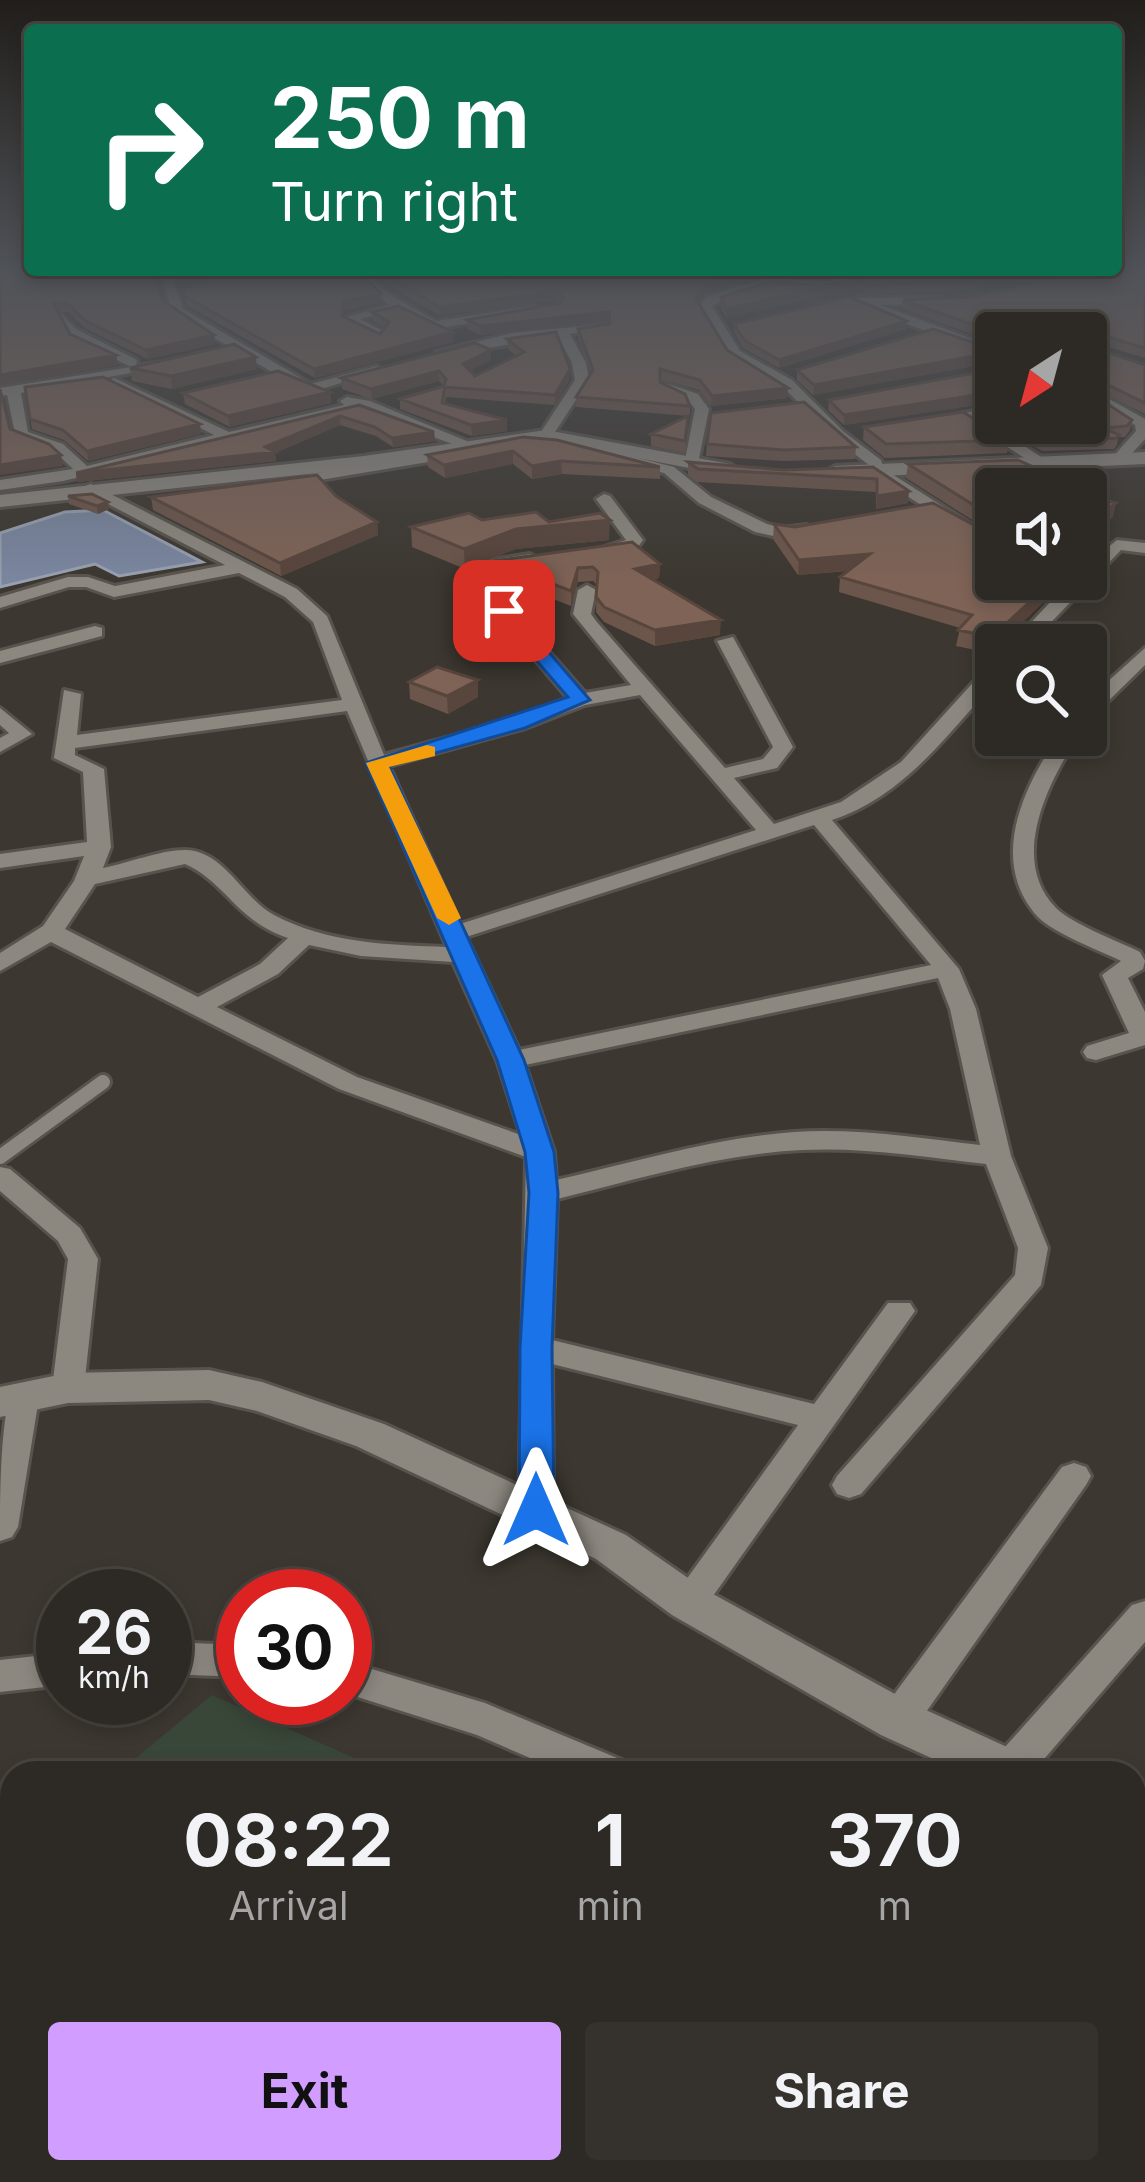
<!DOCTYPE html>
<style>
:root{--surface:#2d2924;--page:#35312c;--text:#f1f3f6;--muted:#a7a6a6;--line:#484541;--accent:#d19dfe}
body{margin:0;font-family:Inter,sans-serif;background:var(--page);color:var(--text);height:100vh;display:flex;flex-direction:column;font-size:45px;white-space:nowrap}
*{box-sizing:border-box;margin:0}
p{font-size:39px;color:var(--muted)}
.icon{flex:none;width:66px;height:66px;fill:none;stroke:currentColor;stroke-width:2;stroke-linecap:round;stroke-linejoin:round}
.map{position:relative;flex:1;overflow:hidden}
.panel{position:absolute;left:0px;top:1761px;width:1146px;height:423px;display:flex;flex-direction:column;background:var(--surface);border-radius:36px 36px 0 0;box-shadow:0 6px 18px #0003,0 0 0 3px var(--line)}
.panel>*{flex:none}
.guide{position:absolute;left:24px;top:24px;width:1098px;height:252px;border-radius:12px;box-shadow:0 6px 18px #0003,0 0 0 3px var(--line);background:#0b6e4f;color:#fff;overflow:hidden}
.needle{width:78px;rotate:216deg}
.buttons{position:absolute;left:975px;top:312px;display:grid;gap:24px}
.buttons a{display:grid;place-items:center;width:132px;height:132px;border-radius:12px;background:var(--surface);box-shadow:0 6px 18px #0003,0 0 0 3px var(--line);font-size:60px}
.speed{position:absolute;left:36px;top:1569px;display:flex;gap:24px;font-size:60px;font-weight:700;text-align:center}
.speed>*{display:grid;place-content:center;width:156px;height:156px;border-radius:50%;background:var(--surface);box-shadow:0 6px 18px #0003,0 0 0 3px var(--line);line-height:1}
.speed small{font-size:30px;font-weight:400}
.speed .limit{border:18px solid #d22;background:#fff;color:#111}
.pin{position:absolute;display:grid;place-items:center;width:102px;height:102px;color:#fff;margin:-51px;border-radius:24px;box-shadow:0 6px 18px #0006}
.me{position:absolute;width:132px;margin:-66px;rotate:0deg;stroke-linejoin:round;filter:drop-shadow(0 0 9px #0008)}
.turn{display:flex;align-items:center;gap:42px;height:252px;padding:0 48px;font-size:54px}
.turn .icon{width:156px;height:156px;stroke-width:2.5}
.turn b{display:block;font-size:84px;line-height:102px}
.eta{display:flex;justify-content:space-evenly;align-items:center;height:204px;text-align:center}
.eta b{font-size:72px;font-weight:700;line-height:84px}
.primary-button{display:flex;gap:24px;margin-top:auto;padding:24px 48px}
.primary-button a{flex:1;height:138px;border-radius:12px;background:var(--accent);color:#111;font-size:48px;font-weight:700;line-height:138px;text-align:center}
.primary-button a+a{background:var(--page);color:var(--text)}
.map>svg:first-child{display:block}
</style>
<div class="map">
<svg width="1145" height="2182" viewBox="0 0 1145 2182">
<rect width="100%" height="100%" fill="#3c3730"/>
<path fill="#394738" d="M212,1695L388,1773H118Z
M125,2172H1067L1075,2182H132Z"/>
<path fill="#7a869f" stroke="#98a0b0" stroke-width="3" d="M103,510L202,562L119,576L95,564L0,587V533L65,512Z"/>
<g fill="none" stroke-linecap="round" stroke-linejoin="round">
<defs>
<path id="service" d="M0,1157L103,1082"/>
<path id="minor" d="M865,275H892C836,302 765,271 712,306L740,351L792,380L844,432L881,460L884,469L996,540V552L872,474L869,465L834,438L782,386L730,357L700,306L706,297L768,278L820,282Z
M163,277L173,280L183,309L311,384L377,366L384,370L311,392L301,389L175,315L166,305L169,301Z
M370,277L390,295L436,321L534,306L540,310L437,329L398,310L360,319L385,332L380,339L343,318L389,305L364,281Z
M940,297L936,304L880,305L996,348V357L872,311V305L852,302L858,298Z
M61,314L76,329L137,360L136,366L162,362L169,366L21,393L28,432L63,444L87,466L214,435L154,404L126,397L107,382L114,378L229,432L344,405L340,401L347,397L370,401L474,444L464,456L278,487L276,484L284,479L461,447L358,410L63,481L0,490V480L73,469L53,450L16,438L7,395L0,396V388L131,367L66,335L55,318Z
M606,324V330L570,334L586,363L589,380L551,438L546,439L539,435L575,380L572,363L558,336L443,356L436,352L512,333Z
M662,382L698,394L709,409L697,468L684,465L695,409L688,400L662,388Z
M1086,386L1145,419V439L1123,463L1110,460L1136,431L1135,425L1086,396Z
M996,406V414L935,425L928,421Z
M977,422H987L1052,464L1039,467L977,428Z
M579,443L674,467L711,497L767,524L782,528L807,525L815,530L782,538L755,532L699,503L664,473L574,451V445Z
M91,484L297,589L327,616L384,755L511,720L568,698L467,579L478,562L530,554L539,559L536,563L490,570L485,579L585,693L631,685L573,614L578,590L587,585L596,590L591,614L596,621L725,768L763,759L773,747L717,641L733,637L793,747L777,768L734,778L774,824L841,802L901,762L989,665L996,663V681C948,734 903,797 832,820L959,969L976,1009L1011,1156L1048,1248L1041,1285L861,1494L849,1498L837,1494L832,1485L837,1476L1015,1275L1018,1248L986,1164C925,1157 864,1147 802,1150C719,1154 638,1179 557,1199L552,1340L814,1404L888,1303H910L915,1311L701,1613L688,1617L675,1613L670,1602L798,1425L552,1364L553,1510L548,1520L536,1524L524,1520L519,1510L526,1157L339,1089L51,942L0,971V953L43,926L74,881L84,856L0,868V854L87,842L83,772L54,758L64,690L81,694L77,735L342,700L313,622L285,597L239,573L114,597L86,587H69L0,608V597L68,577H88L115,586L225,565L85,492V486ZM640,695L756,830L460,924L389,766L525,728L585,705ZM347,711L447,947C388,945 327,943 274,915C243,899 224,850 185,850C160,850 129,863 103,868L111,847L104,769L75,755V748ZM814,825L931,965L519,1050L466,937ZM185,864C227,883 235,920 288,938L260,964L198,997L65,929L95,884ZM309,945L361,956L453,962L497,1060L521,1135L357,1077L217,1007L278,974ZM938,978L950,1009L980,1145C919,1138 857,1128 794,1132C713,1138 635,1162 556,1180L554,1152L525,1065Z
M604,494L610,496L643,540L635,551L598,557L589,552L626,540L596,499Z
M1117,540L1145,543V553L1121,550L1029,645H1010L1072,579H1086V565Z
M95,626L102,628V636L0,663V651Z
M1145,648V665L1093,716L1086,718V701Z
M0,708L32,734L0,752V738L9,733L0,725Z
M1059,735H1079C1049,781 1008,859 1056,908C1072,924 1118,941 1140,952L1145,961L1143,969L1128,978L1145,1012V1045L1096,1060L1087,1058L1083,1052L1087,1046L1129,1033L1102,975L1121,961C1099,950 1053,933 1038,917C987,861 1024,786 1059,735Z
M0,1167L10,1169L80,1228L98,1259L84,1388L79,1397L68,1400L57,1397L52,1388L68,1259L58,1241L0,1191Z
M23,1386L35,1389L39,1398L18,1527L12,1537L0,1541C0,1496 0,1430 11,1389Z
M1074,1463L1086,1467L1091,1476L1086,1485L912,1732L898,1737L884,1732L879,1720L884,1708L1062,1467Z
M1145,1601V1642L1032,1773H992L996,1757L1132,1605Z
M165,1642L243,1645V1677L165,1674Z
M63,1653V1685L0,1692V1660Z
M345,1661L485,1703L622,1760L628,1773H565L477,1735L345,1693Z
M12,1898V1938L0,1939V1899Z
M1134,2151L1145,2156V2182H1109L1104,2172H1134Z
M641,2172H696L701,2182H646Z"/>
<path id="tertiary" d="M546,430L730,464L739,470L730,476L546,440L508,442L364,468L0,507V495L364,456Z
M1145,452V464L835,478L826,472L835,466Z
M209,1370L262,1382L384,1424L626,1535L704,1589L915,1705L1031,1758L1038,1773H964L881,1735L672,1615L596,1559L356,1446L257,1411L209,1400L68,1403L0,1417V1387L68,1373Z
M1134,1826L1145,1831V1881L1134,1876Z"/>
</defs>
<use href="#service" stroke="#58534d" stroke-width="20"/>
<use href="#minor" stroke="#58534d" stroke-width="6"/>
<use href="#tertiary" stroke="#58534d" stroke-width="6"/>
<use href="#service" stroke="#8c877f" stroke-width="14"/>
<use href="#minor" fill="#8c877f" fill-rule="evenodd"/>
<use href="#tertiary" fill="#8c877f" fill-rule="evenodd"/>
</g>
<path fill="#6c554a" d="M0,275H162L158,289L162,300L215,344L148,359L86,329L68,312H57L70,334L116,355L118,365L0,385Z
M373,275H641L639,277L705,293L699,303L727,350L787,398L711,406L699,390L660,379V382L690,406V416L576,407V397L591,373L578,339V329L609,324V321L481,335L467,329V320L560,304L556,300L440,316Z
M874,275H1039L970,290L866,294L860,287L726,318L720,306L721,297L822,286Z
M1145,275V358L1086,340L996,333V343L902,309L903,300L973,297Z
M365,279L381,293L382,302L344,311V317L380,334L385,328L373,321L372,312L453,332V342L315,378L187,306L184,289L207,282Z
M907,321L906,329L779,368L743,348L734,332V324Z
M507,339L570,379L555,405L446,397L445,404L507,420V431L472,436L400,409V399L444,386L439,381L372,399L342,389L341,378L491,350V360L470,371L475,376L516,356L508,349Z
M1086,345L1145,365V414L1086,385Z
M996,350V362L813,395L797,380V370Z
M130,368L257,369L172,389L132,381Z
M996,369V403L995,402L844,425L828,410L829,400Z
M25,387L200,424L201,434L88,461L64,440L32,429Z
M330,392L331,403L230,427L185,404L183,393Z
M359,405L434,432L435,441L393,447L376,436L340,425L275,453L276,461L77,482L76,473Z
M996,407V423L991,419L992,409Z
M688,416L685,453L651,446V434Z
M1132,420L1130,430L1125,437H1118L1117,445L1114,449L1042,451L996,423H1086Z
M864,427L1009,440L1007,453L885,458L863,440Z
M523,437L660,467V479L562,474L532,479L513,464L445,478L428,467L427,455Z
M707,444L856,447L855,459L783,461L706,456Z
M688,462L784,470L873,467L908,503L876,509V492L697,482L688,475Z
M908,464L1049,474L1048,484L996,489V535L906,478Z
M68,496L108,502L109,509L98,514L69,504Z
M336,496L377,522L378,535L281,576L153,510L151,497Z
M482,520L549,522L609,540L516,549L465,569L412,547L411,527Z
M774,524L996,579H1056L1054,592L999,645H996V648L990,653L956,646L960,628L839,592L840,577L848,571L798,575L773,539Z
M493,561L660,564L659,578L653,580L720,635L655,646L604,622L596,612L597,585L593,581L578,582L571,606L494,576Z
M409,682L478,697L448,714L410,699Z"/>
<path fill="#58453c" d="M178,275H189L187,281L179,283Z
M735,275H764L705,293L696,308V299L705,284Z
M1000,275H1039L970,290L972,281Z
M861,278L860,287L726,318V309Z
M556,291V300L440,316L439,307Z
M381,293L382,302L344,311L343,325V302Z
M609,312V321L481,335L480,326Z
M1027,316L1026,325L1016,329L1018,320Z
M907,321L906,329L779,368V360Z
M453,332V342L315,378L314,369Z
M214,335L215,344L148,359L146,350Z
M491,350V360L464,374L463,364Z
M996,352L995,362L813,395L814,385Z
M116,355L118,365L0,385V375Z
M256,357L257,369L172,389L171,376Z
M570,369V379L555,405V395Z
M439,371V381L372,399L371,389Z
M788,388L787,398L711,406L712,396Z
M330,392L331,403L230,427L228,416Z
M996,392L995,402L844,425V415Z
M340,416V425L275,453L276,461L77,482L76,473L265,447Z
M507,420V431L472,436L471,425Z
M200,424L201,434L88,461L87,451Z
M434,432L435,441L393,447L392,438Z
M513,451V464L445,478L444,465Z
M61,455L63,466L0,475V465Z
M561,461L562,474L532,479V466Z
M909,491L908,503L876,509L877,496Z
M108,502L109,509L98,514L97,506Z
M1116,503L1113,517L1086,538V525Z
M610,520L609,540L516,549L465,569L464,549L516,529Z
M377,522L378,535L281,576L280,563Z
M1097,535L1094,550L1086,556V543Z
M870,554L869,569L798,575L799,560Z
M660,564L659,578L635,584V569Z
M578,568V582L571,606V591Z
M1054,579H1056L1054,592L999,645H996V648L990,653L992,637Z
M721,620L720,635L655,646V630Z
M478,680V697L448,714L447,696Z"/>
<path fill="#7e6356" stroke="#58453c" stroke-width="3" fill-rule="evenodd" d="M0,275H159L156,284L162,300L214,335L146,350L84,320L67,303H53L70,334L116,355L0,375Z
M206,275H362L381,293L343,302L342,316L380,334L389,322L372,312L398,306L453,332L314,369L186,297L184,289L208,282Z
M386,275H636L640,278L650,275H735L705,284L696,299L727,350L788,388L712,396L700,380L660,369V382L685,394L690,406L576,397L593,370L578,329L610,324L609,312L480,326L467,320L561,303L564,298L556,291L439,307Z
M874,275H1000L972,281L866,285L861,278L726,309L721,297L770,282L822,286Z
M1067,275H1145V348L1085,330V333H996L903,300L973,297ZM1027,316L1052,319L1056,324L1051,328L1017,327L1018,320Z
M850,297L907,321L779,360L744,340L734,324Z
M933,329L996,350V352L814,385L797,370Z
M556,332L570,369L555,395L445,387L442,403L507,420L471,425L400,399L444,386L446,379L439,371L371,389L341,378L475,343L491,350L463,364L475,376L524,352L507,339Z
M234,344L256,357L171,376L130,368Z
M1086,345L1145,365V403L1086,374Z
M996,369V392L844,415L829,400Z
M278,371L330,392L228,416L183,393Z
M103,377L200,424L87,451L63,430L30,419L25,387Z
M0,389L10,429L49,444L61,455L0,465Z
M1086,390L1132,420L1127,426L1103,428L1119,435L1116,438L1044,441L1014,423H1086Z
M804,402L856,447L784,450L707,444L711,413Z
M359,405L434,432L392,438L375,427L340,416L265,447L275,452L76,473Z
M963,412L1009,440L886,444L864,427Z
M688,416L685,441L651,434Z
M523,437L557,440L660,467L561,461L532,466L513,451L444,465L427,455Z
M1018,460L1049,474L1036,481L1066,489H996V519L908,464Z
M688,462L784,470L873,467L909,491L877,496V479L698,469Z
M317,475L336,496L377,522L280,563L151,497Z
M92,494L108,502L97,506L68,496Z
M1086,495L1116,503L1086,525Z
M933,503L996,537V579H1054L992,637L958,630L972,615L840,577L870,554L799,560L774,524L795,527Z
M536,512L549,522L600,513L610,520L516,529L464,549L411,527L469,513L482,520Z
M1086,532L1097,535L1086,543Z
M632,542L660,564L635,569L721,620L655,630L604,607L596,597L598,572L593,567L578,568L571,591L493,561Z
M437,667L478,680L447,696L409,682Z"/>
<linearGradient id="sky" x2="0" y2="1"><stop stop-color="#211e1a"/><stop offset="0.47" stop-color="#505359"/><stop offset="1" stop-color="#505359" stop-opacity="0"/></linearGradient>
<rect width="1145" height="580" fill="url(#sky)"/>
<path fill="#1a73e8" stroke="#114b97" stroke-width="3" d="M497,607H510L590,700L525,728L389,766L524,1060L554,1152L558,1193L552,1348L554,1510L549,1520L536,1524L524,1520L519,1510L520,1348L529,1193L525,1152L497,1060L366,763L568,697L497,615Z"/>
<path fill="#f59e0b" d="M427,745L435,747V756L389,767L461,918L449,925L437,918L366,763Z"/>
</svg>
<div class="buttons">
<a><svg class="needle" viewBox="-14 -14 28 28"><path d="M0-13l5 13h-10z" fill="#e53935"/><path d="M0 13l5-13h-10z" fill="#a7a6a6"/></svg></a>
<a><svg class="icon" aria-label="sound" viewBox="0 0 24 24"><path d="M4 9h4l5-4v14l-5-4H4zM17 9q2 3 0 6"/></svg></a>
<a><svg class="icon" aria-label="search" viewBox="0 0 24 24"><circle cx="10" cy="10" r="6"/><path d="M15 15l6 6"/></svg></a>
</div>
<div class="speed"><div>26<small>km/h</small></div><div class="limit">30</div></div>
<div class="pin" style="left:504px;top:611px;background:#d93025"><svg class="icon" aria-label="arrive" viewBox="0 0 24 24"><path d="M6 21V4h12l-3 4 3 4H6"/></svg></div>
<svg class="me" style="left:536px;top:1510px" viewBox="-20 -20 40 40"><path d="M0-17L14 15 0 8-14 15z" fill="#1a73e8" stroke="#fff" stroke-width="4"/></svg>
<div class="guide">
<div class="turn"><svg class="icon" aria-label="right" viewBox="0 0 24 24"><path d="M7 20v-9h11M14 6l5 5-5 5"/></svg><div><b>250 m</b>Turn right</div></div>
</div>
<section class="panel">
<div class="eta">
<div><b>08:22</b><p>Arrival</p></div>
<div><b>1</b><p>min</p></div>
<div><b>370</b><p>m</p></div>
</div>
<div class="primary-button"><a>Exit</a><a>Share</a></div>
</section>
</div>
